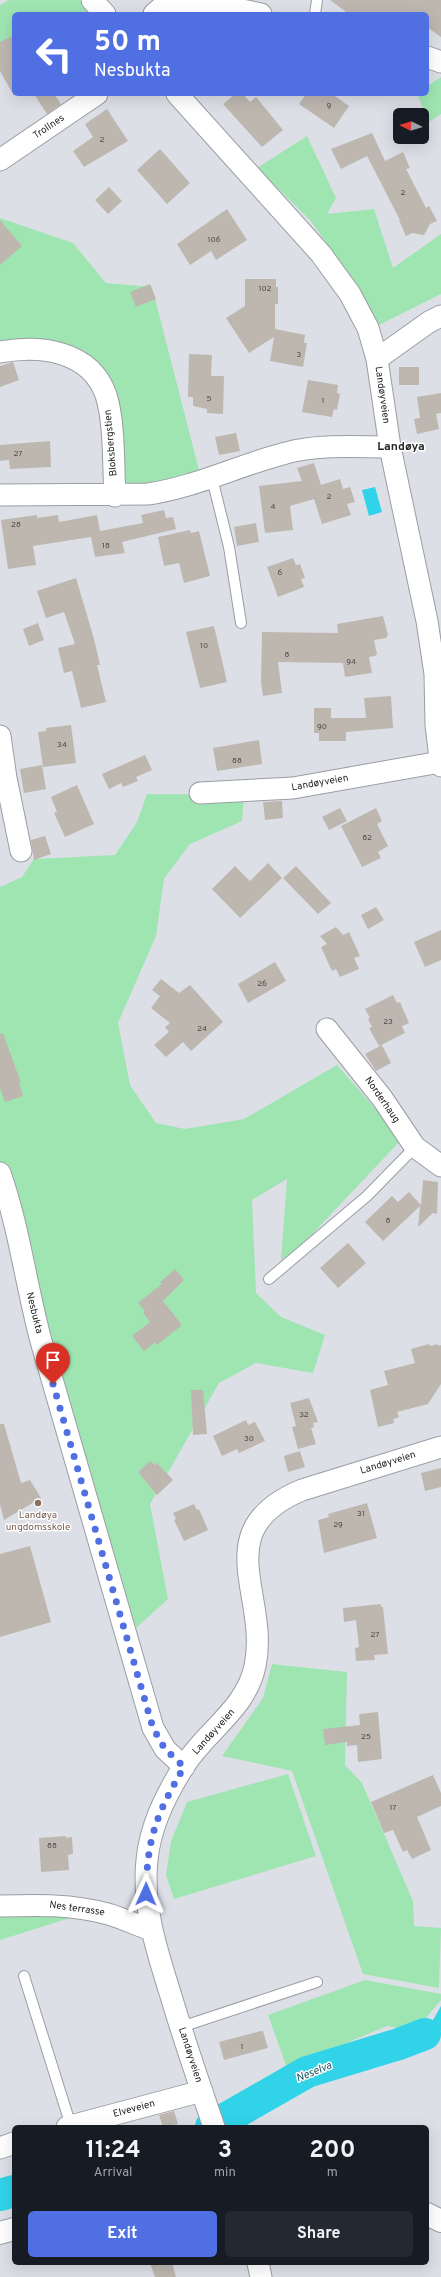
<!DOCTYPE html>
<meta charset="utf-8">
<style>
:root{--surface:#171b24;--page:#242831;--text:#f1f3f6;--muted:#9ea1a6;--accent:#4f6fe3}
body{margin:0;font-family:Overpass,sans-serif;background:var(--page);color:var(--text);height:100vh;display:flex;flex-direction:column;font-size:15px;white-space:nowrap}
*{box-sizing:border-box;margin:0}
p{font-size:13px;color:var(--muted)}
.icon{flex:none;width:22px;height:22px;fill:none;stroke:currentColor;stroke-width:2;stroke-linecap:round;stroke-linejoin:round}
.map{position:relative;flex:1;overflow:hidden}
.sheet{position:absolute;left:12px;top:2125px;width:417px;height:140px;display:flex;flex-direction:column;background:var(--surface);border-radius:6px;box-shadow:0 4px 16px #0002}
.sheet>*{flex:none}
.banner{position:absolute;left:12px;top:12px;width:417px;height:84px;border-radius:6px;box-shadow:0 4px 16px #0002;background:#4f6fe3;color:#fff;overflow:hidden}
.needle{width:26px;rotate:275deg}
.controls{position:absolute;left:393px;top:108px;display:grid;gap:8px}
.controls a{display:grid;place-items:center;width:36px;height:36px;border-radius:6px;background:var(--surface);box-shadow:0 4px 16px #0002;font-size:20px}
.pin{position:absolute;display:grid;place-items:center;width:34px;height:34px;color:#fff;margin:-41px -17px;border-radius:50% 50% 50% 0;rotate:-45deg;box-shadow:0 0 4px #0007}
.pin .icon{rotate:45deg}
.me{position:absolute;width:44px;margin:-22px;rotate:1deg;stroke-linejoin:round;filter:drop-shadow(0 0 3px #0008)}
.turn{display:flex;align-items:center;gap:14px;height:84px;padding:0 16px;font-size:18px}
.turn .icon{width:52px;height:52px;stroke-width:2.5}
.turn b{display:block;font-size:28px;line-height:34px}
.eta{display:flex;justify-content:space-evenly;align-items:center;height:68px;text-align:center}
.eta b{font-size:24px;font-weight:700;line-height:28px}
.primary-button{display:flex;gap:8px;margin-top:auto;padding:8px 16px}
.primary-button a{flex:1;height:46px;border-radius:6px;background:var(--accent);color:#fff;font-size:16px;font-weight:700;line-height:46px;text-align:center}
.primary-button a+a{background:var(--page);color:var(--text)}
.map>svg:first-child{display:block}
</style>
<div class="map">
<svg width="441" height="2277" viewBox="0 0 441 2277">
<rect width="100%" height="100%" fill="#dddfe7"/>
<path fill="#9fe5b2" d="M9,0H80L94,14H14V53L0,43V5Z
M441,77V114L429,122L417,94H427V86Z
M307,136L336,198L327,214L374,209L393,268L441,234V294L375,327L344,267L310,220L257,168Z
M0,218L73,243L106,283L152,287L199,470L146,485L123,482L112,398L74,349L45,339L0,344Z
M147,794L244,795L242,821L190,844L164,879L156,936L118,1023L130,1085L156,1123L185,1129L244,1119L337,1065L402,1139L300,1247L281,1260L287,1179L252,1200L256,1293L281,1317L325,1335L313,1373L256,1363L219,1383L150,1504L168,1599L136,1628L0,1167V887L22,877L34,859L115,855L137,822Z
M272,1664L347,1672L345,1765L362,1783L413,1901L414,1926L441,1928L439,1988L363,1974L292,1771L222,1756L263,1698Z
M288,1774L316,1856L174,1899L166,1875L171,1841L187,1802Z
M0,1912L86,1913L0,1940Z
M365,1980L441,1994V2000L415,2031L387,2026L287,2068L268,2015Z"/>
<path fill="#31d3e9" d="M375,487L382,512L369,516L362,490Z
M441,2006V2030L433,2040L425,2034Z"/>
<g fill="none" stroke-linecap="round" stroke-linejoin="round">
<path stroke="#31d3e9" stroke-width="32" d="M211,2127L307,2072L399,2044L425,2034
M0,2195L14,2191"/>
</g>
<path fill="#bdb7b0" d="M330,0H441V37L427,27V14H349Z
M14,35V96L0,71V42Z
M34,94H54L61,104L47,114Z
M235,94H243L250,102L256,97L283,130L262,147L223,104Z
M306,94H332L349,106L334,128L299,104Z
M107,109L128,141L84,167L73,151L93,137L85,124Z
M372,133L385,161L403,152L410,168L406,169L426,208L429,206L437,221L430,224L424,235L412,233L406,236L399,220H400L367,156L341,169L331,149Z
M160,149L190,183L167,204L137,170Z
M109,187L122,201L108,214L95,200Z
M227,209L247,240L216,260L211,251L190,265L177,244Z
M0,220L22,246L0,265Z
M245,279H276V287H278V304H275V332V329L305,335L304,343H307L303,367L270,361L274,337L249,353L226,318L245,306Z
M150,284L156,299L136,307L130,292Z
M189,354L212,355L211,376H224L223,414L207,413V409L193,406V397H188Z
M13,362L19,380L0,387V366Z
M399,367H419V385H399Z
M308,380L338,385L337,393L340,394L337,410L334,409L332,417L302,412Z
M441,393V413L436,414L439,429L417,434L414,419L420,418L417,397Z
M236,433L240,451L219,455L215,437Z
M50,441L51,467L10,469L9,460L0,461V445Z
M314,463L321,485L340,479L343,489L350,487L355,502L347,504L351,515L322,524L314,499L290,506L293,530L265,533L259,486L302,481L297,468Z
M164,510L166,518L173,517L176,529L122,542L125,553L95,557L91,537L33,546L36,565L8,569L1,520L37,515V518L58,515L59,522L97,515L100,531L143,523L141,515Z
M256,523L259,542L237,546L234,527Z
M190,530L191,533L199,531L210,576L184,583L179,563L164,566L158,537Z
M293,558L296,565L300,564L305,578L301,579L304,587L278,597L267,567Z
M76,578L94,639L100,665H97L106,702L81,708L72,671L64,673L58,648L75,644L64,612L46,618L37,591Z
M383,616L388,635L386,638L374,640L377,654L375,656L369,657L372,673L345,677L343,663L278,662L282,693L263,696L261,682L262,632L338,633L337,624Z
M38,623L44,640L29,646L23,629Z
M214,626L227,682L200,688L186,632Z
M391,696L393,728L346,732V741H319V733H314V708H331V718H366L364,698Z
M71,725L76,763L43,767L38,732L46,731V728Z
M259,740L262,764L217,771L213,748Z
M145,755L152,770L136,777L138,781L123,787L121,783L109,789L102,774Z
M42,765L46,789L24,793L20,769Z
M77,785L94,824L65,837L54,813L57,812L51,797Z
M282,801L283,818L265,820L263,802Z
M340,808L347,821L329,830L322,817Z
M376,808L382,821L377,824L388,846L378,852L381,858L362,867L341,826Z
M45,836L51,854L34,860L31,840Z
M268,863L282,878L240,918L212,889L235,866L250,881Z
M296,866L331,903L318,914L283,878Z
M376,907L384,920L368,929L361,915Z
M336,927L343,935L349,932L360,956L354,958L359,969L340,977L336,969L332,971L321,947L327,944L320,936Z
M441,930V960L425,967L414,942Z
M275,962L286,981L248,1003L238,984Z
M161,979L179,993L190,985L223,1022L191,1051L183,1042L166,1057L154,1045L169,1032L165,1027L170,1023L151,1008L160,996L152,990Z
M393,995L397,1003L400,1002L409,1023L402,1026L405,1033L379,1046L369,1028L372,1027L368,1019L370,1018L365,1009Z
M3,1033L21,1083H19L23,1096L5,1102L0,1088V1034Z
M382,1045L391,1063L376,1071L365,1054Z
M423,1180L438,1182L437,1214L433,1213L418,1227L420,1206L383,1241L365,1222L392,1196L398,1202L409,1192L421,1205Z
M348,1243L366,1263L338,1288L320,1268Z
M175,1269L184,1280L163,1301L182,1325L157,1345L155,1342L144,1351L132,1336L150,1322L143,1313L145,1311L138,1303L162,1284L160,1282Z
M429,1344L430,1346L438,1344V1346L441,1345V1384L428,1404L397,1412L399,1417L393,1419L394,1423L378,1427L370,1390L388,1385L384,1371L415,1363L411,1349Z
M191,1390H203L207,1434L193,1435Z
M309,1398L318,1422L313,1423L314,1427L311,1428L316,1444L298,1449L292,1427L296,1426L290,1403Z
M246,1420L248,1425L255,1422L265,1441L239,1453L237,1449L222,1456L213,1436Z
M0,1424H4L21,1483L30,1480L41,1498L4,1520L0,1504Z
M300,1451L305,1467L288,1472L284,1456Z
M150,1461L155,1465L157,1463L173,1480L157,1495L138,1472Z
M441,1468V1487L425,1491L421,1473Z
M367,1503L377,1538L324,1553L318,1520L329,1517L328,1514Z
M194,1504L197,1510L199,1509L208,1530L184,1541L174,1520L176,1519L173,1513Z
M30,1546L51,1622L0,1637V1554Z
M381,1604V1607H383L388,1654L374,1655L375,1660L356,1661L355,1648L359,1647L356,1620L344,1622L343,1608Z
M378,1712L382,1759L358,1762L357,1745L347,1746V1742L325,1745L323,1729L360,1725L359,1714Z
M433,1775L441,1793V1806L417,1817L431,1850L412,1859L407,1850L403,1852L393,1830L384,1833L371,1802Z
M66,1836V1838L72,1837L73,1854L68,1855L69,1870L41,1872L39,1838Z
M261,2031H263L268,2048L224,2060L219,2042Z
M174,2111L178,2124L163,2127L159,2115Z
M150,2263H172L176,2277H155Z"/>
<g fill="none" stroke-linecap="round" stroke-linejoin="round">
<defs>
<path id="service" d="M315,14L317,0
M212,478L229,547L241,623
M269,1279L367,1196L415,1147
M24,1976L71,2126
M181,2027L317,1982"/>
<path id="minor" d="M92,0L105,14
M154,14C157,11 162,7 166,5C195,0 233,8 261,14
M427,57L441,62
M177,94L321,254L350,294L368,328L377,359L390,447L427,621L435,674L436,725L441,766
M0,160L97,94
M0,352C40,345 90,350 106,395C115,424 113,465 115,496
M377,359L429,322L441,316
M0,495L148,494C196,487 239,465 286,453C318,444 356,447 390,447
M0,736L6,778L21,851
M200,793L293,788L440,762
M327,1029L382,1098L415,1147L441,1166
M0,1173C19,1227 26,1285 41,1341L153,1728L165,1749L184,1767
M0,1906C36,1905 72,1904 108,1914C122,1918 137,1925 151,1930
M67,2127L202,2091
M214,2127C199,2083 184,2040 171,1996C157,1951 142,1907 147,1860C150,1827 165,1797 182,1769C204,1732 246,1710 255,1666C270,1596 206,1530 302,1490L441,1447
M0,2148L14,2143
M258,2263L261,2277"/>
<path id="secondary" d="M427,2214L441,2221
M0,2233L14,2229"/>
</defs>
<use href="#service" stroke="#9b9da5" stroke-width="12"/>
<use href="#minor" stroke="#9b9da5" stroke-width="23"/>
<use href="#secondary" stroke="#9b9da5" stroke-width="24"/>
<use href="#service" stroke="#fff" stroke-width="10"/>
<use href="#minor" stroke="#fff" stroke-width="21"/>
<use href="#secondary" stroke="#fff" stroke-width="22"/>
</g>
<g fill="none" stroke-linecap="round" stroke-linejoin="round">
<path stroke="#4f6fe3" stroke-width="7" stroke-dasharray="0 12.6" d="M53,1384L153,1728L165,1749L184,1767C156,1815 147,1838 146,1894"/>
</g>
<circle fill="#8d6e63" stroke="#fff" stroke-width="1.5" cx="38" cy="1503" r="4"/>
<g text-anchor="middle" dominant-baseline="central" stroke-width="3" stroke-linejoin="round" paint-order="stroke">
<g font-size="8" fill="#4c4a4b">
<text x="329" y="106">9</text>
<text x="102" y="140">2</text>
<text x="403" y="193">2</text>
<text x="214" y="240">106</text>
<text x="265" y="289">102</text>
<text x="299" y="355">3</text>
<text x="209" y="399">5</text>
<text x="323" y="401">1</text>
<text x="18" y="454">27</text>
<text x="329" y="497">2</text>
<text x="273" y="507">4</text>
<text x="16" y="525">28</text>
<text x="106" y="546">18</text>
<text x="280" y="573">6</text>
<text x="204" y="646">10</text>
<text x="287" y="655">8</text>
<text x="351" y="662">94</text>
<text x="322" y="727">90</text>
<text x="62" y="745">34</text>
<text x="237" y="761">88</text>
<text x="367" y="838">82</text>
<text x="262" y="984">26</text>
<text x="388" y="1022">23</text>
<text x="202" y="1029">24</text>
<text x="388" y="1221">8</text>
<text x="304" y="1415">32</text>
<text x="249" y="1439">30</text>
<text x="361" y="1514">31</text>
<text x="338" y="1525">29</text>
<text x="375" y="1635">27</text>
<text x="366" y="1737">25</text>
<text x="393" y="1808">17</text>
<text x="52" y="1846">88</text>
<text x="242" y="2047">1</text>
</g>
<g font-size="10" fill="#262629" stroke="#fff">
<text transform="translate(49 127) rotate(-34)">Trollnes</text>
<text transform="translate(382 395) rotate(82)">Landøyveien</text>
<text transform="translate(111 443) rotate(-95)">Bloksbergstien</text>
<text transform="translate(320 783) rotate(-10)">Landøyveien</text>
<text transform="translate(382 1100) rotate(55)">Norderhaug</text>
<text transform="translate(34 1313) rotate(76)">Nesbukta</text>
<text transform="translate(388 1463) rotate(-17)">Landøyveien</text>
<text transform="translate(214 1732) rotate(-48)">Landøyveien</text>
<text transform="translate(77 1909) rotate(8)">Nes terrasse</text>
<text transform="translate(190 2055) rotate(72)">Landøyveien</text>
<text transform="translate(134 2109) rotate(-15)">Elveveien</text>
</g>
<g font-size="10" fill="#785e54" stroke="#fff">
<text x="38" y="1515">Landøya<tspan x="38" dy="12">ungdomsskole</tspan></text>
</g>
<g font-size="11" font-style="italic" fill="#15555e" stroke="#fff">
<text transform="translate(314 2072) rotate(-22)">Neselva</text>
</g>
<g font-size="12" font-weight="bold" fill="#262629" stroke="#fff">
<text x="401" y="447">Landøya</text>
</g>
</g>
</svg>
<div class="controls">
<a><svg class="needle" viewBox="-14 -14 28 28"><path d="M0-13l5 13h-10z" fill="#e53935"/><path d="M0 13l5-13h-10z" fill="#9ea1a6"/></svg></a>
</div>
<div class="pin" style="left:53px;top:1384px;background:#d93025"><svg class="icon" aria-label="arrive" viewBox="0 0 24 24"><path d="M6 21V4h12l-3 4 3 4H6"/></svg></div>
<svg class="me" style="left:146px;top:1894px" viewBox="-20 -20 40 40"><path d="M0-17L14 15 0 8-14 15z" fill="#4f6fe3" stroke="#fff" stroke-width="4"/></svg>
<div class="banner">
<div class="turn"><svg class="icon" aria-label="left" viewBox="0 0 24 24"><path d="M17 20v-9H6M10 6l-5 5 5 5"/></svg><div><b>50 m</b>Nesbukta</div></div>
</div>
<section class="sheet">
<div class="eta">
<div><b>11:24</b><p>Arrival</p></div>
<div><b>3</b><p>min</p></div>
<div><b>200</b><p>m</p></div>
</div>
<div class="primary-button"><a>Exit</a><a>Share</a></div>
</section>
</div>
